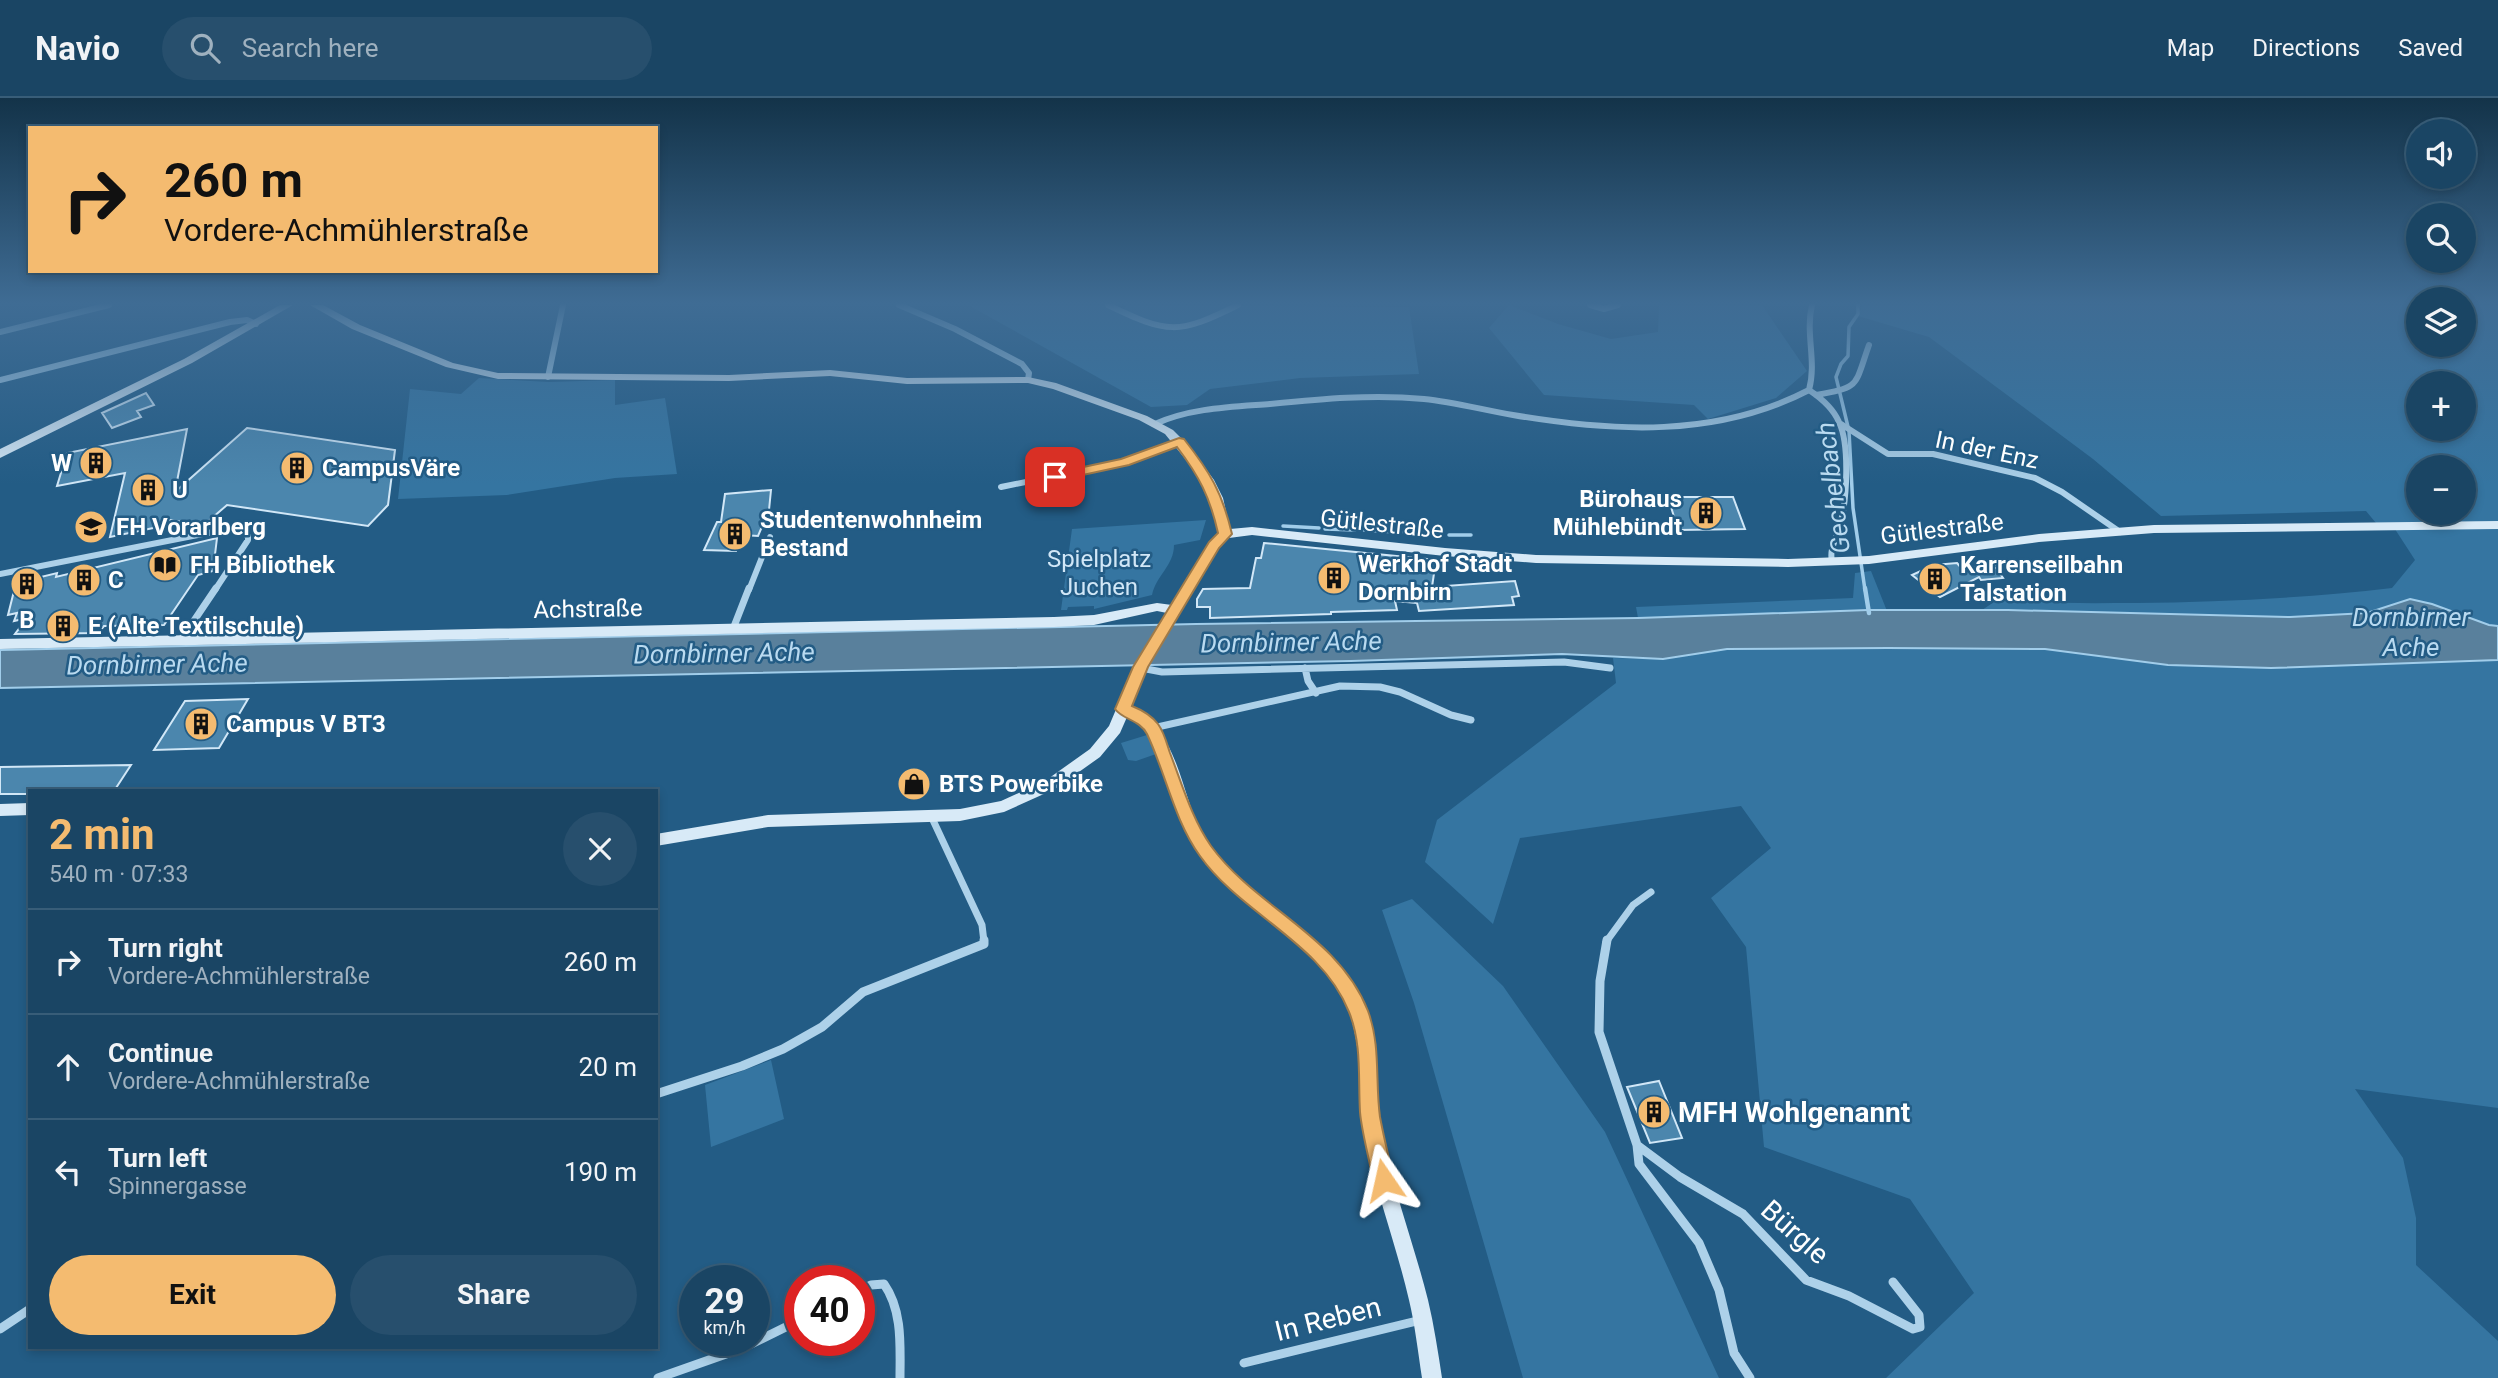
<!DOCTYPE html>
<meta charset="utf-8">
<style>
:root{--surface:#1a4564;--page:#274f6d;--text:#f1f3f6;--muted:#9fb1bf;--line:#385d78;--accent:#f4bb70}
body{margin:0;font-family:Roboto,sans-serif;background:var(--page);color:var(--text);height:100vh;display:flex;flex-direction:column;font-size:26px;white-space:nowrap}
*{box-sizing:border-box;margin:0}
p{font-size:23px;color:var(--muted)}
.icon{flex:none;width:38px;height:38px;fill:none;stroke:currentColor;stroke-width:2;stroke-linecap:round;stroke-linejoin:round}
.map{position:relative;flex:1;overflow:hidden}
.panel{position:absolute;left:28px;top:691px;width:630px;height:560px;display:flex;flex-direction:column;background:var(--surface);border-radius:0px;box-shadow:0 4px 10px #0003,0 0 0 2px var(--line)}
.panel>*{flex:none}
.banner{position:absolute;left:28px;top:28px;width:630px;height:147px;border-radius:0px;box-shadow:0 4px 10px #0003,0 0 0 2px var(--line);background:#f4bb70;color:#111;overflow:hidden}
.buttons{position:absolute;left:2406px;top:21px;display:grid;gap:14px}
.buttons a{display:grid;place-items:center;width:70px;height:70px;border-radius:50%;background:var(--surface);box-shadow:0 4px 10px #0003,0 0 0 2px var(--line);font-size:35px}
.speed{position:absolute;left:679px;top:1167px;display:flex;gap:14px;font-size:35px;font-weight:700;text-align:center}
.speed>*{display:grid;place-content:center;width:91px;height:91px;border-radius:50%;background:var(--surface);box-shadow:0 4px 10px #0003,0 0 0 2px var(--line);line-height:1}
.speed small{font-size:18px;font-weight:400}
.speed .limit{border:10px solid #d22;background:#fff;color:#111}
.pin{position:absolute;display:grid;place-items:center;width:60px;height:60px;color:#fff;margin:-30px;border-radius:14px;box-shadow:0 4px 10px #0006}
.me{position:absolute;width:77px;margin:-38px;rotate:349deg;stroke-linejoin:round;filter:drop-shadow(0 0 5px #0008)}
.turn{display:flex;align-items:center;gap:24px;height:147px;padding:0 21px;font-size:32px}
.turn .icon{width:91px;height:91px;stroke-width:2.5}
.turn b{display:block;font-size:49px;line-height:60px}
.round{display:grid;place-items:center;flex:none;width:74px;height:74px;border-radius:37px;background:var(--page)}
.summary{display:flex;align-items:center;justify-content:space-between;height:119px;padding:0 21px}
h1{font-size:42px;font-weight:700;line-height:52px;color:var(--accent)}
.action{display:flex;gap:14px;margin-top:auto;padding:14px 21px}
.action a{flex:1;height:80px;border-radius:42px;background:var(--accent);color:#111;font-size:28px;font-weight:700;line-height:80px;text-align:center}
.action a+a{background:var(--page);color:var(--text)}
ul{padding:0;list-style:none}
li{display:flex;align-items:center;gap:21px;height:105px;padding:0 21px;border-top:2px solid var(--line)}
li div{flex:1}
li b{display:block;font-size:26px}
li em{font-style:normal}
header{display:flex;align-items:center;gap:42px;box-sizing:border-box;height:98px;padding:0 35px;background:var(--surface);border-bottom:2px solid var(--line)}
header strong{font-size:33px}
nav{display:flex;gap:38px;margin-inline-start:auto;font-size:24px}
.search{width:490px;height:63px;background:var(--page);display:flex;align-items:center;gap:18px;box-sizing:border-box;padding:0 24px;border-radius:38px;color:var(--muted);font-size:26px}
.map>svg:first-child{display:block}
</style>
<header>
<strong>Navio</strong>
<div class="search"><svg class="icon" aria-label="search" viewBox="0 0 24 24"><circle cx="10" cy="10" r="6"/><path d="M15 15l6 6"/></svg>Search here</div>
<nav><a>Map</a><a>Directions</a><a>Saved</a></nav>
</header>
<div class="map">
<svg width="2498" height="1280" viewBox="0 0 2498 1280">
<rect width="100%" height="100%" fill="#235c85"/>
<path fill="#3575a1" fill-rule="evenodd" d="M968,207H1112L1123,211L1127,207L1409,209L1419,276L1300,280L1210,291L1187,307L1151,309Z
M1509,207L1558,226L1611,241L1658,234L1659,207H1762L1807,273L1776,300L1708,321L1694,307L1544,297L1489,230Z
M1862,207H2418V247H2464V207H2498V528L2489,527L2432,506L2410,501L2367,515L2290,519L1982,512L2003,498C2047,507 2091,505 2136,505C2222,504 2307,500 2392,490L2415,462L2391,425H2376L2366,413L2161,418L2093,361L1929,239L1858,218ZM2418,285H2464V331H2418ZM2418,369H2464V415H2418Z
M479,280L549,284L615,282V307L665,300L677,376L615,380L507,397L398,401L410,291L461,296Z
M1206,422L1200,442L1174,447C1174,468 1156,477 1152,497L1094,511V508L1068,509L1067,512H1061L1072,431Z
M1871,473L1887,513L1638,520L1636,509L1853,500L1855,475Z
M1888,550L2045,551L2168,567L2271,570L2498,562V1010L2355,991L2403,1060L2416,1120V1167L2498,1243V1280H1886L1974,1195L1910,1101L1764,1049L1746,849L1711,800L1771,750L1741,708L1520,740L1493,826L1425,764L1437,722L1616,585L1613,560L1663,561L1727,551Z
M1147,637L1156,656L1136,663L1128,662L1121,645Z
M1412,801L1503,888L1605,1034L1719,1280H1523L1414,905L1382,812Z
M771,962L784,1021L711,1049L705,987Z"/>
<path fill="#59809c" stroke="#a1cdea" stroke-width="2" d="M2410,501L2432,506L2489,527L2498,528V562L2271,570L2168,567L2045,551L1888,550L1727,551L1663,561L1562,556L1351,563L0,590V552L1196,526L1638,520L1868,512H2008L2290,519L2367,515Z"/>
<g fill="none" stroke-linecap="round" stroke-linejoin="round">
<path stroke="#a1cdea" stroke-width="3.5" d="M1858,207V216L1849,229L1848,258L1841,266L1836,279L1849,333L1853,410L1865,492
M1283,428L1319,430
M1325,431L1355,432
M1364,432L1396,434
M1404,434L1442,437
M1449,437H1471"/>
<path stroke="#a1cdea" stroke-width="4.5" d="M1865,490L1869,515"/>
</g>
<path fill="#4b86ad" stroke="#d1e7f7" stroke-width="2" d="M146,295L154,307L137,313L141,319L112,330L102,315Z
M247,330L395,352L388,407L368,428L227,407L204,427L170,422L158,429L110,439L125,375L57,388L67,355L187,331L175,394Z
M771,392L769,412L758,438L743,437L736,453L704,452L717,424H721L725,396Z
M1668,399H1733L1745,431L1678,432Z
M217,440L213,473L198,477L164,527L104,528L98,535L15,536L27,520L14,523L17,515L8,517L16,485L57,475L56,479Z
M1264,445L1436,462L1432,489L1515,483L1519,498L1512,499L1514,507L1419,513L1417,505L1395,503L1397,512L1331,514V516L1210,520V509H1197V501L1203,491L1250,490L1256,460H1261Z
M1957,465L1962,471L2001,466L1996,470L2003,480L1981,482L1979,479L1940,499L1912,477L1934,467Z
M248,601L219,650L154,652L185,603Z
M131,667L114,693H30V696H0V669Z
M1659,983L1682,1040L1650,1045L1627,989Z"/>
<g fill="none" stroke-linecap="round" stroke-linejoin="round">
<path stroke="#add1e9" stroke-width="6" d="M899,207L955,231L1022,266L1029,275L1028,282
M1108,207C1168,236 1178,237 1238,207
M1590,207L1604,211L1618,207
M0,234L109,207
M548,279L563,207
M0,282L230,224L247,222L256,226
M1809,292C1821,300 1833,310 1839,324C1850,347 1847,402 1840,427C1837,441 1829,449 1832,464
M1816,297C1861,289 1854,289 1869,247
M1155,326C1190,310 1231,309 1270,306C1321,301 1372,296 1424,301C1454,304 1483,312 1513,317C1613,334 1717,340 1809,292C1817,263 1805,236 1812,207
M1841,326L1888,356H1933L2035,380L2062,394L2120,434
M1001,389L1124,364L1179,344
M0,476L223,432L241,433L248,438V442L215,492
M749,492L770,439"/>
<path stroke="#add1e9" stroke-width="7" d="M733,531L749,490
M181,542L216,490
M1141,570L1162,574L1564,564L1610,570
M1305,570L1308,583L1316,595
M1153,630L1340,588L1380,589L1400,594L1451,617L1471,622
M932,720L982,827L984,844
M1606,844L1633,807L1651,794"/>
<path stroke="#add1e9" stroke-width="9" d="M1607,842L1600,883L1599,934L1637,1047L1639,1066L1699,1145L1719,1192L1734,1255L1750,1280
M656,996L742,968L783,951L822,929L863,894L984,846V842
M1637,1047L1680,1079L1743,1116L1806,1182L1849,1198L1913,1231L1920,1229L1919,1217L1893,1184
M859,1193L871,1187L884,1186C903,1213 900,1249 900,1280
M0,1231L30,1211
M1244,1265L1421,1222
M658,1280L743,1250L800,1222"/>
<path fill="#d8eaf7" fill-rule="evenodd" d="M280,207H293L192,265L0,360V351L184,261Z
M310,207H323L360,227L453,265L498,275L729,277L830,272L907,280L1028,279L1056,285L1147,318L1173,332L1189,348L1214,382L1223,400L1230,431L1252,429L1445,450L1536,457L1788,461L1869,458L2039,436L2154,427L2498,423V431L2154,435L2039,444L1869,466L1788,469L1536,465L1445,458L1252,437L1229,440L1219,450L1148,569L1131,609C1180,633 1180,697 1204,740C1237,797 1307,822 1346,875C1383,926 1372,990 1385,1048C1396,1100 1415,1150 1428,1202C1434,1227 1438,1254 1442,1280H1422C1418,1254 1415,1227 1409,1202C1397,1150 1378,1100 1367,1048C1356,995 1367,930 1334,884C1295,831 1228,805 1194,748C1172,712 1168,639 1127,619L1120,635L1100,659L1055,691L1004,714L960,723L768,729L656,748V736L768,717L960,711L1001,703L1045,683L1090,651L1109,628L1134,569L1167,515L1157,513L1094,527L1054,529L0,551V541L1054,519L1094,517L1157,505L1172,507L1210,444L1219,435L1211,400L1203,383L1165,336L1139,322L1053,291L1028,285L907,286L830,278L729,283L498,281L446,269L352,231Z
M30,705V717L0,718V706Z"/>
</g>
<linearGradient id="sky" x2="0" y2="1"><stop stop-color="#133349"/><stop offset="0.53" stop-color="#3f6c94"/><stop offset="1" stop-color="#3f6c94" stop-opacity="0"/></linearGradient>
<rect width="2498" height="387" fill="url(#sky)"/>
<path fill="#f4bb70" stroke="#9f7a49" stroke-width="2" d="M1179,340L1184,341C1210,374 1222,394 1232,436L1219,450L1148,569L1132,608C1142,612 1151,617 1158,626C1164,634 1167,646 1170,655C1182,686 1192,721 1211,748C1256,810 1339,838 1368,913C1381,948 1375,983 1380,1019C1384,1040 1389,1061 1394,1082L1391,1088L1384,1091L1376,1088L1373,1082C1369,1059 1362,1036 1360,1014C1358,980 1362,946 1349,914C1322,845 1241,816 1200,758C1174,722 1166,676 1147,636C1140,622 1123,622 1115,611L1133,569L1209,444L1218,435C1210,399 1199,378 1177,349L1129,367L1055,383L1048,379L1055,375L1121,361Z"/>
<defs>
<symbol id="building-disc" viewBox="-11 -11 22 22"><circle r="9.5" fill="#f4bb70" stroke="#235c85"/><path d="M-4-6H4V6H1V3H-1V6H-4ZM-2.5-4.3h1.7v1.8h-1.7ZM.8-4.3h1.7v1.8H.8ZM-2.5-1h1.7V.8h-1.7ZM.8-1h1.7V.8H.8Z" fill="#111"/></symbol>
<symbol id="university-disc" viewBox="-11 -11 22 22"><circle r="9.5" fill="#f4bb70" stroke="#235c85"/><path d="M0-5L7-2L0 1L-7-2ZM-4 1L0 2.5L4 1V4Q0 6-4 4Z" fill="#111"/></symbol>
<symbol id="library-disc" viewBox="-11 -11 22 22"><circle r="9.5" fill="#f4bb70" stroke="#235c85"/><path d="M-6-4Q-3-5.5-.7-3.5V5Q-3 3-6 4ZM6-4Q3-5.5 .7-3.5V5Q3 3 6 4Z" fill="#111"/></symbol>
<symbol id="shop-disc" viewBox="-11 -11 22 22"><circle r="9.5" fill="#f4bb70" stroke="#235c85"/><path d="M-5-2.5h2.3a2.7 3.5 0 0 1 5.4 0H5L5.5 6h-11ZM-1.5-2.5h3a1.5 2.3 0 0 0-3 0Z" fill="#111"/></symbol>
</defs>
<g fill-rule="evenodd">
<use href="#building-disc" x="77" y="346" width="38" height="38"/>
<use href="#building-disc" x="278" y="351" width="38" height="38"/>
<use href="#building-disc" x="129" y="373" width="38" height="38"/>
<use href="#building-disc" x="1687" y="396" width="38" height="38"/>
<use href="#university-disc" x="72" y="410" width="38" height="38"/>
<use href="#building-disc" x="716" y="417" width="38" height="38"/>
<use href="#library-disc" x="146" y="448" width="38" height="38"/>
<use href="#building-disc" x="1315" y="461" width="38" height="38"/>
<use href="#building-disc" x="1916" y="462" width="38" height="38"/>
<use href="#building-disc" x="65" y="463" width="38" height="38"/>
<use href="#building-disc" x="8" y="467" width="38" height="38"/>
<use href="#building-disc" x="44" y="509" width="38" height="38"/>
<use href="#building-disc" x="182" y="607" width="38" height="38"/>
<use href="#shop-disc" x="895" y="667" width="38" height="38"/>
<use href="#building-disc" x="1635" y="995" width="38" height="38"/>
</g>
<g text-anchor="middle" dominant-baseline="central" stroke-width="5" stroke-linejoin="round" paint-order="stroke">
<g font-size="24" fill="#fff" stroke="#235c85">
<text transform="translate(1987 352) rotate(12)">In der Enz</text>
<text transform="translate(1382 426) rotate(6)">Gütlestraße</text>
<text transform="translate(1942 431) rotate(-7)">Gütlestraße</text>
<text transform="translate(588 511) rotate(-1)">Achstraße</text>
</g>
<g font-size="24" font-weight="bold" fill="#fff" stroke="#235c85" text-anchor="start">
<text x="72" y="365" text-anchor="end">W</text>
<text x="322" y="370">CampusVäre</text>
<text x="172" y="392">U</text>
<text x="1682" y="401" text-anchor="end">Bürohaus<tspan x="1682" dy="28">Mühlebündt</tspan></text>
<text x="760" y="422">Studentenwohnheim<tspan x="760" dy="28">Bestand</tspan></text>
<text x="116" y="429">FH Vorarlberg</text>
<text x="1358" y="466">Werkhof Stadt<tspan x="1358" dy="28">Dornbirn</tspan></text>
<text x="190" y="467">FH Bibliothek</text>
<text x="1960" y="467">Karrenseilbahn<tspan x="1960" dy="28">Talstation</tspan></text>
<text x="108" y="482">C</text>
<text x="27" y="522" text-anchor="middle">B</text>
<text x="88" y="528">E (Alte Textilschule)</text>
<text x="226" y="626">Campus V BT3</text>
<text x="939" y="686">BTS Powerbike</text>
</g>
<g font-size="24" fill="#d1e7f7" stroke="#235c85">
<text x="1099" y="461">Spielplatz<tspan x="1099" dy="28">Juchen</tspan></text>
</g>
<g font-size="26" font-style="italic" fill="#b9daf0" stroke="#235c85">
<text transform="translate(1833 390) rotate(-97)">Gechelbach</text>
<text x="2411" y="519">Dornbirner<tspan x="2411" dy="30">Ache</tspan></text>
<text transform="translate(1291 544) rotate(-1)">Dornbirner Ache</text>
<text transform="translate(724 555) rotate(-1)">Dornbirner Ache</text>
<text transform="translate(157 566) rotate(-1)">Dornbirner Ache</text>
</g>
<g font-size="28" font-weight="bold" fill="#fff" stroke="#235c85" text-anchor="start">
<text x="1678" y="1014">MFH Wohlgenannt</text>
</g>
<g font-size="28" fill="#fff" stroke="#235c85">
<text transform="translate(1795 1134) rotate(42)">Bürgle</text>
<text transform="translate(1328 1221) rotate(-14)">In Reben</text>
</g>
</g>
</svg>
<div class="buttons">
<a><svg class="icon" aria-label="sound" viewBox="0 0 24 24"><path d="M4 9h4l5-4v14l-5-4H4zM17 9q2 3 0 6"/></svg></a>
<a><svg class="icon" aria-label="search" viewBox="0 0 24 24"><circle cx="10" cy="10" r="6"/><path d="M15 15l6 6"/></svg></a>
<a><svg class="icon" aria-label="layers" viewBox="0 0 24 24"><path d="M12 4l9 5-9 5-9-5zM3 14l9 5 9-5"/></svg></a>
<a>+</a>
<a>−</a>
</div>
<div class="speed"><div>29<small>km/h</small></div><div class="limit">40</div></div>
<div class="pin" style="left:1055px;top:379px;background:#d93025"><svg class="icon" aria-label="arrive" viewBox="0 0 24 24"><path d="M6 21V4h12l-3 4 3 4H6"/></svg></div>
<svg class="me" style="left:1384px;top:1082px" viewBox="-20 -20 40 40"><path d="M0-17L14 15 0 8-14 15z" fill="#f4bb70" stroke="#fff" stroke-width="4"/></svg>
<div class="banner">
<div class="turn"><svg class="icon" aria-label="right" viewBox="0 0 24 24"><path d="M7 20v-9h11M14 6l5 5-5 5"/></svg><div><b>260 m</b>Vordere-Achmühlerstraße</div></div>
</div>
<section class="panel">
<div class="summary"><div><h1>2 min</h1><p>540 m · 07:33</p></div><a class="round"><svg class="icon" aria-label="close" viewBox="0 0 24 24"><path d="M6 6l12 12M18 6L6 18"/></svg></a></div>
<ul>
<li><svg class="icon" aria-label="right" viewBox="0 0 24 24"><path d="M7 20v-9h11M14 6l5 5-5 5"/></svg><div><b>Turn right</b><p>Vordere-Achmühlerstraße</p></div><em>260 m</em></li>
<li><svg class="icon" aria-label="ahead" viewBox="0 0 24 24"><path d="M12 20V5M6 11l6-6 6 6"/></svg><div><b>Continue</b><p>Vordere-Achmühlerstraße</p></div><em>20 m</em></li>
<li><svg class="icon" aria-label="left" viewBox="0 0 24 24"><path d="M17 20v-9H6M10 6l-5 5 5 5"/></svg><div><b>Turn left</b><p>Spinnergasse</p></div><em>190 m</em></li>
</ul>
<div class="action"><a>Exit</a><a>Share</a></div>
</section>
</div>
